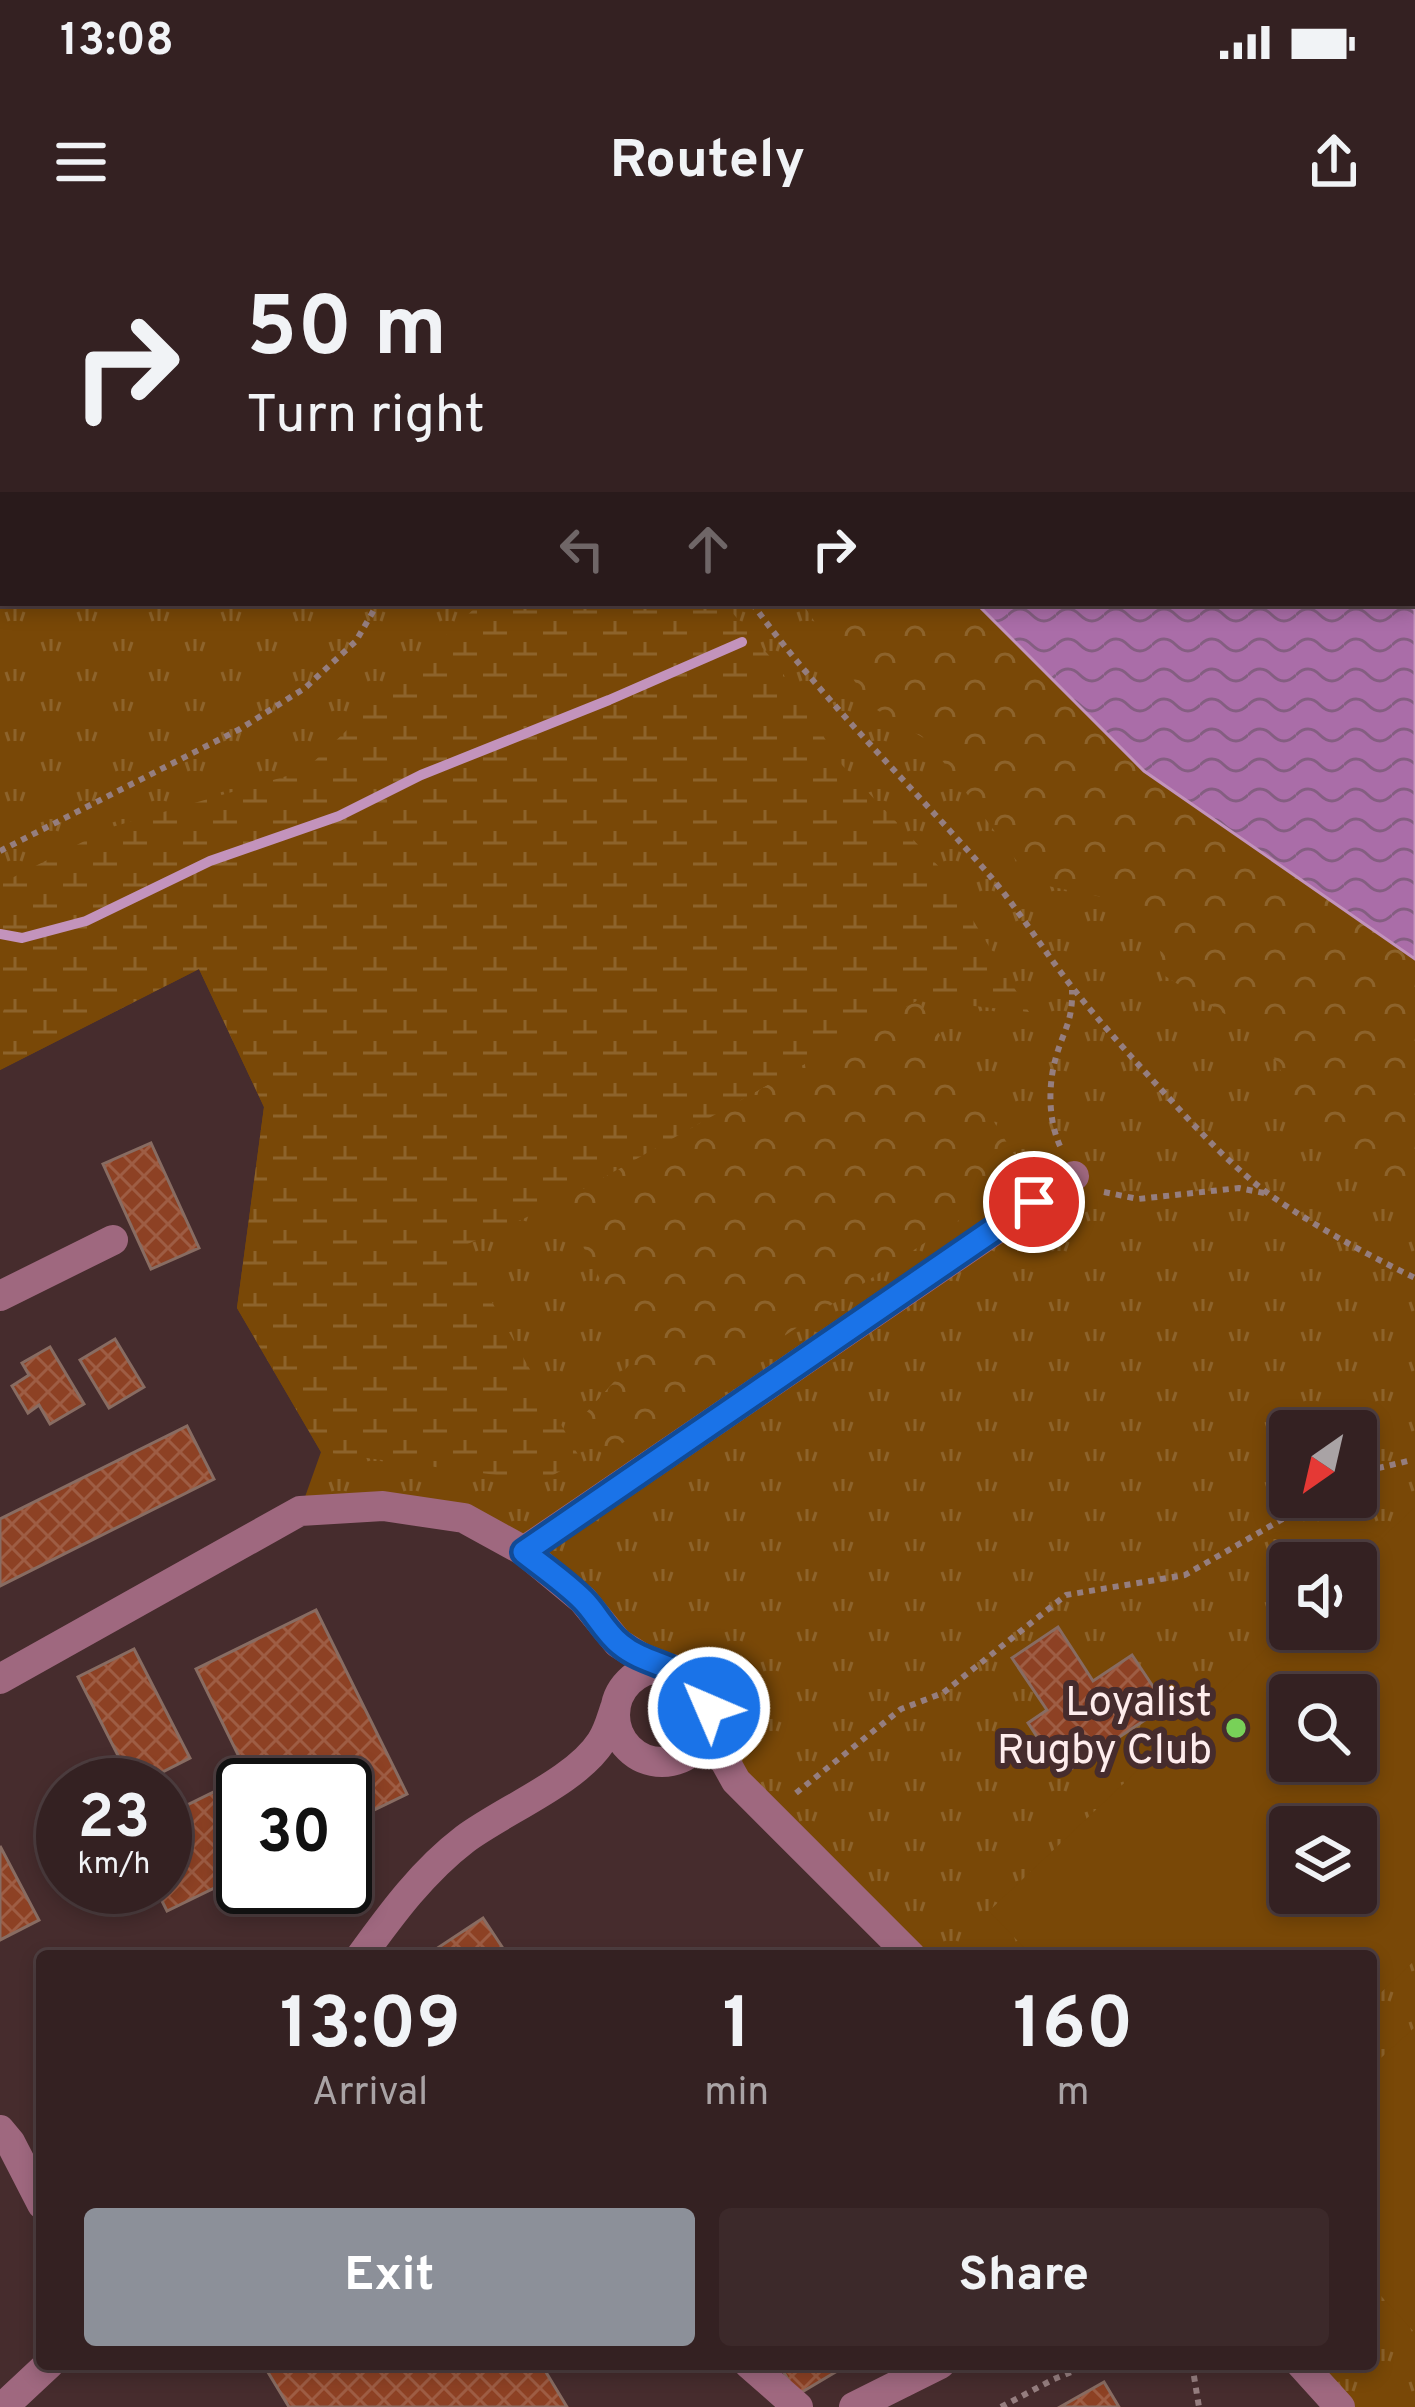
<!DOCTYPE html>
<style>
:root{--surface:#342122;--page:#3c292a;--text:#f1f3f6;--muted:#a9a3a5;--line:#4e3e40;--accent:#8c9099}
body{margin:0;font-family:Overpass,sans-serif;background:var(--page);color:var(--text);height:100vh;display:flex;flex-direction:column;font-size:45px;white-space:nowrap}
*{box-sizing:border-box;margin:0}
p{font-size:39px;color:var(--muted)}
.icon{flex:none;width:66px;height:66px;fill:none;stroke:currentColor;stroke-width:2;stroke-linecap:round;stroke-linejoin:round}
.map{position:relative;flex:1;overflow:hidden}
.sheet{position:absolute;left:36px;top:1710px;width:1341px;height:420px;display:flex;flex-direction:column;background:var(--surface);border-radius:12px;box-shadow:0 6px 18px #0003,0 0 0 3px var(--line)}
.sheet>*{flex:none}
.guide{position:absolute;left:0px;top:0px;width:1416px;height:366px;box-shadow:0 6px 18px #0003,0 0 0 3px var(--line);background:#342122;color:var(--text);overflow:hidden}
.needle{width:78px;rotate:214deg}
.tools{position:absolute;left:1269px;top:1170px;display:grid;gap:24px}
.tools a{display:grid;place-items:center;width:108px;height:108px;border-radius:12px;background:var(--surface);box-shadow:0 6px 18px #0003,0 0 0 3px var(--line);font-size:60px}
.speed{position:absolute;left:36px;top:1518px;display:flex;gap:24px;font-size:60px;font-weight:700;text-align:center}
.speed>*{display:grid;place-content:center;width:156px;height:156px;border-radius:50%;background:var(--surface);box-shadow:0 6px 18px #0003,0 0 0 3px var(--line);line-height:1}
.speed small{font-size:30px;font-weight:400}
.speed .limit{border:6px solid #111;border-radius:18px;background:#fff;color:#111}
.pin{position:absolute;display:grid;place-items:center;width:102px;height:102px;color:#fff;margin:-51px;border:6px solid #fff;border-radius:50%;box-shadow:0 3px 12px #0007}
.me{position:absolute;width:132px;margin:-66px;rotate:315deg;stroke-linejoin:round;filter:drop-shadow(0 0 9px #0008)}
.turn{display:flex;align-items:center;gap:42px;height:252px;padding:0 48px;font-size:54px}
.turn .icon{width:156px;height:156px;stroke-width:2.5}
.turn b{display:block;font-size:84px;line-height:102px}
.lanes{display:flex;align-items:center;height:114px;padding:0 48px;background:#0003;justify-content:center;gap:60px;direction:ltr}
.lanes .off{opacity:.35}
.eta{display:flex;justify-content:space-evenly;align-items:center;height:204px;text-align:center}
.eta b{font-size:72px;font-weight:700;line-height:84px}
.primary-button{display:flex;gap:24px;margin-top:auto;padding:24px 48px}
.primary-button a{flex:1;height:138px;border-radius:12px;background:var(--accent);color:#fff;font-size:48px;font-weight:700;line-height:138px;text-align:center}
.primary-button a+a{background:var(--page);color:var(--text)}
.status{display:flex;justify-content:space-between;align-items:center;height:84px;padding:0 60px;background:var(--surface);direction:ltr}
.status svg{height:33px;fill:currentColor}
header{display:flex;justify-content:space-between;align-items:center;height:156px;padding:0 48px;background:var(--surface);font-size:54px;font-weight:700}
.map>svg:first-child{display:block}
</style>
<div class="status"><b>13:08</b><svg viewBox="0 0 49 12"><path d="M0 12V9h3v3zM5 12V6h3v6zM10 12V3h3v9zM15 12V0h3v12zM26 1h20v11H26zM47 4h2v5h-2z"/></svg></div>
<header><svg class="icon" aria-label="menu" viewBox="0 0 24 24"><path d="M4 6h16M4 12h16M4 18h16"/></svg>Routely<svg class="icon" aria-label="share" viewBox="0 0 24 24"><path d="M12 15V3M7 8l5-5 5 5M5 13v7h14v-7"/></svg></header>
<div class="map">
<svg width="1415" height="2167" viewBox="0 0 1415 2167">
<defs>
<pattern id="grass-tufts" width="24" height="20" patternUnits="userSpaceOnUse" patternTransform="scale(3)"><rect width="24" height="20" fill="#794807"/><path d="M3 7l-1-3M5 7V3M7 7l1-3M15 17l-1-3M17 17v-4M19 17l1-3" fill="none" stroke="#8d632b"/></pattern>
<pattern id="forest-crowns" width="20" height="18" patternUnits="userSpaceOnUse" patternTransform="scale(3)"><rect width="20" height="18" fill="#794807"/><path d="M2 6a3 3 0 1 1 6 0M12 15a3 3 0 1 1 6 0" fill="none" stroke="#8d632b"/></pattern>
<pattern id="wetland-marsh" width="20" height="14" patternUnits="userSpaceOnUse" patternTransform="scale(3)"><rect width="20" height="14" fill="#794807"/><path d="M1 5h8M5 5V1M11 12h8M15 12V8" fill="none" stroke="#8d632b"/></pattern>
<pattern id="water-waves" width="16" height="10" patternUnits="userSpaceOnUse" patternTransform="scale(3)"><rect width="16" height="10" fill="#aa6da8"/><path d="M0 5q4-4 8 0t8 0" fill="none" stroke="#845e81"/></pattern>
<pattern id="building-cross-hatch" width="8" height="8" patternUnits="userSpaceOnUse" patternTransform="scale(3)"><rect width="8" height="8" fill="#8d4124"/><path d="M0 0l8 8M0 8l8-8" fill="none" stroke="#9e5d44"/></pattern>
</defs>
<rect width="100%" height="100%" fill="#462c2d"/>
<path fill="url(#grass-tufts)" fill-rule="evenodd" d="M0,0H652L656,3H3V363H976L1144,531L1415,719V2167H1340L1301,2124H1371V1716H911L736,1541L709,1483V1468L705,1454L696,1442L684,1434L642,1418L464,1278L300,1271L321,1212L237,1068L264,867L199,729L0,830ZM1290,1191H1356V1257H1290ZM1290,1323H1356V1389H1290ZM1290,1455H1356V1521H1290ZM1290,1587H1356V1653H1290Z"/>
<path fill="url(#forest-crowns)" d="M802,363H976L1144,531L1415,719V958L1385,940L1327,918L1264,799L1165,736L1151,667L1033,643L927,500L872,467Z
M918,760L1027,935L603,1216L584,1175L639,1114L560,962Z"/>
<path fill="url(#wetland-marsh)" d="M480,363H724L778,426L842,525L943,631L1029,772L918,760L560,962L461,1007L581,1220L542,1241L321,1212L237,1068L264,867L199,729L0,830V781L8,757L0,738V644L112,587L304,531Z"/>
<path fill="#794807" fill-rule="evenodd" d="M1415,1267V1720L1371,1762V1716H1032L989,1671L1290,1386V1389H1356V1323ZM1290,1455H1356V1521H1290ZM1290,1587H1356V1653H1290Z
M1415,1787V2093L1371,2045V1827Z"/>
<path fill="url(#water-waves)" stroke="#c393bc" stroke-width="3" d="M652,0H1415V719L1144,531L976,363H1413V3H656Z"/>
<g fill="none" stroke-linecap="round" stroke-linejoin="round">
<path stroke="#c393bc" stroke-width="10" d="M795,364L796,363
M0,694L22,698L86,681L210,621L339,576L421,535L609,460L742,402"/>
</g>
<path fill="url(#building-cross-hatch)" stroke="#886c62" stroke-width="3" d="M151,903L199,1008L151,1029L103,924Z
M115,1099L144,1147L109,1168L80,1120Z
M50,1107L84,1164L50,1184L39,1165L28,1173L12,1146L29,1135L22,1123Z
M187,1186L214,1239L0,1346V1279Z
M316,1370L407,1554L345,1584V1545H243V1634L167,1671L155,1647H165V1576L248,1535L196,1429Z
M1058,1387L1093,1441L1132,1415L1166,1466L1062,1535L1028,1483L1047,1470L1012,1418Z
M134,1409L190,1518L137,1545H133L78,1437Z
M0,1606L39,1680L0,1700Z
M483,1678L508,1716H437L433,1711Z
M263,2124H541L567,2167H289Z
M779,2124H849L797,2155Z
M1104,2142L1119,2167H1060Z"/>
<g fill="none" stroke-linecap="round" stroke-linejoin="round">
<path stroke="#957e7f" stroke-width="6" stroke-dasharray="6 6" stroke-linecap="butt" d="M410,0L411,3
M450,0L453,3
M752,363C823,462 912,545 991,637C1020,672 1044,711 1072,747C1102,785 1135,821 1168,857C1200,892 1234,929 1273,957C1318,988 1366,1014 1415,1038
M0,611L240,489L305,448L356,401L378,363
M1060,906C1048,879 1048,845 1056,817C1064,789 1073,781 1072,750
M1104,952L1138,959L1239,948L1269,954
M1356,1237L1366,1231L1412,1220
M796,1553L901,1469L943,1453L1066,1355L1185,1335L1321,1257
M1192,2124L1199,2167
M1001,2167L1054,2139L1091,2124"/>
<path stroke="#9f687f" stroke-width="30" d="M0,1056L113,1000
M524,1311L1074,936
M615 1475a47 47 0 1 1 94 0a47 47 0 1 1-94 0Z
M0,1439L300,1271L383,1266L464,1278L524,1311L583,1360L618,1403L642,1418L670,1429
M709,1483L721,1514L736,1541L911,1716
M361,1716C392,1673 423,1631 465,1599C504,1570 576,1541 601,1502C608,1492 611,1480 615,1468
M0,1890L10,1902L42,1964
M749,2124L798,2167
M1301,2124L1340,2167
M3,2167L49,2124
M854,2167L940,2124"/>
</g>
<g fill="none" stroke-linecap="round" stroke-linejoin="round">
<defs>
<path id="route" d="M709,1468C695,1422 652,1431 620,1404C605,1392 596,1373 583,1360C565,1342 543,1327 524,1312L1034,962"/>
</defs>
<use href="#route" stroke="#114b97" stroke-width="30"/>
<use href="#route" stroke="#1a73e8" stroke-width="21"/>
</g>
<circle fill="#78d158" stroke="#462c2d" stroke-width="4.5" cx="1236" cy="1488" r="12"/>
<g text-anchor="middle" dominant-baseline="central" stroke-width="12" stroke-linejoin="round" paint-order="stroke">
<g font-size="42" fill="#feecec" stroke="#462c2d" text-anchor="end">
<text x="1212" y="1464">Loyalist<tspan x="1212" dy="48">Rugby Club</tspan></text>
</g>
</g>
</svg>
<div class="tools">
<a><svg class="needle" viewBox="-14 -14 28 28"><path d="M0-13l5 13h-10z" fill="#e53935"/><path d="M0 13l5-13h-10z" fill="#a9a3a5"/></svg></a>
<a><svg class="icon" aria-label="sound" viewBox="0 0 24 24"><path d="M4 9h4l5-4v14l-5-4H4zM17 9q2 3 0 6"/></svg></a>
<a><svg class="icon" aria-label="search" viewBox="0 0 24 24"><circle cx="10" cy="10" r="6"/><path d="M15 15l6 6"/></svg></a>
<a><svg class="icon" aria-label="layers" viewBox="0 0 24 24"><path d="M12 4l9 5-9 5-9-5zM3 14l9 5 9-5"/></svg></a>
</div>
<div class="speed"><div>23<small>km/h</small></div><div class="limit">30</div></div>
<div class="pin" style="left:1034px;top:962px;background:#d93025"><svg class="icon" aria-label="arrive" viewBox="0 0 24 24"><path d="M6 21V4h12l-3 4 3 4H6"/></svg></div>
<svg class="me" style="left:709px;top:1468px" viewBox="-20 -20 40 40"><circle r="17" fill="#1a73e8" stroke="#fff" stroke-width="3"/><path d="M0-11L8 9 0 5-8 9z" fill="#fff"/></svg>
<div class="guide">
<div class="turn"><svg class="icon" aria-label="right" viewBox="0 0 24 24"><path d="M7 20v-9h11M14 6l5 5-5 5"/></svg><div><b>50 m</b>Turn right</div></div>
<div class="lanes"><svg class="icon off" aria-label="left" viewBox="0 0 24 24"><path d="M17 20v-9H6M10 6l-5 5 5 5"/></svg><svg class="icon off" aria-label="ahead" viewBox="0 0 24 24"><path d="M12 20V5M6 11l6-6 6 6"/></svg><svg class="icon" aria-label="right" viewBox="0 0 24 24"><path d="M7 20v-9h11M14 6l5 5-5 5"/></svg></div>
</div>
<section class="sheet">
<div class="eta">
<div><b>13:09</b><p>Arrival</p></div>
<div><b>1</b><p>min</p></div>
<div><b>160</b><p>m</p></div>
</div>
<div class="primary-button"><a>Exit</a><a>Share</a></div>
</section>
</div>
